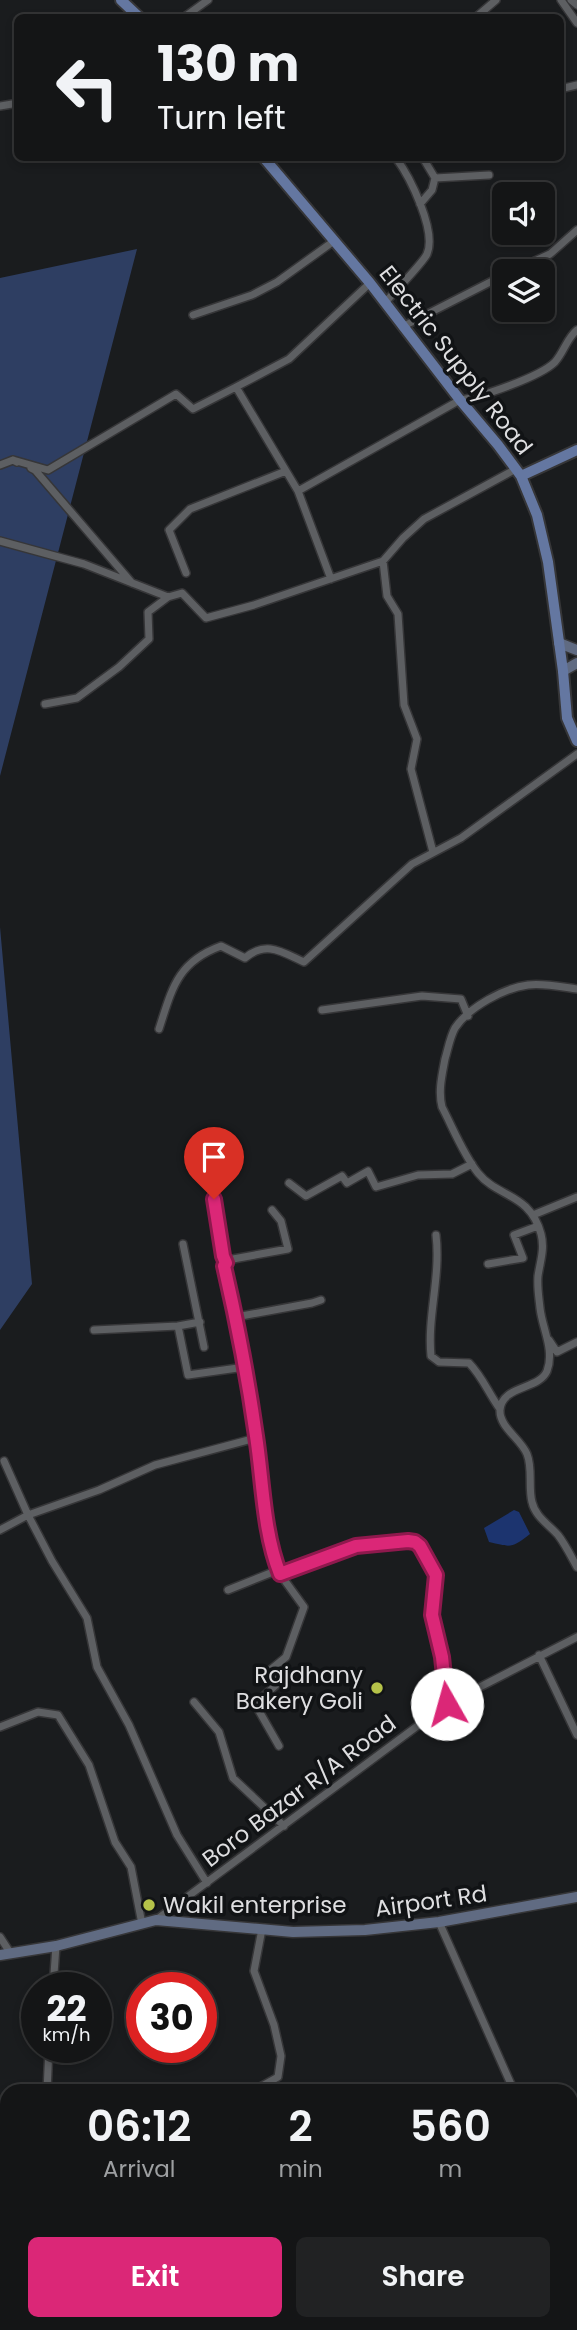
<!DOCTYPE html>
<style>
:root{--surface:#141516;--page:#212223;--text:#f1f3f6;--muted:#9d9fa1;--line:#333435;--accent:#db2777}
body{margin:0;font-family:Poppins,sans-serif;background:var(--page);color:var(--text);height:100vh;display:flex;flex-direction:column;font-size:26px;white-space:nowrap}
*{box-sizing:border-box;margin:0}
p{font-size:23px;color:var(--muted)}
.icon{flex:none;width:38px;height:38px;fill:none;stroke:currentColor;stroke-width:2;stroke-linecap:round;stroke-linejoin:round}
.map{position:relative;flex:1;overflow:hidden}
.sheet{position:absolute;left:0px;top:2084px;width:578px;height:247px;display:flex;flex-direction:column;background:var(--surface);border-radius:21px 21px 0 0;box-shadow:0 4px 10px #0003,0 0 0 2px var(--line)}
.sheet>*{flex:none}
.banner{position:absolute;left:14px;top:14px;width:550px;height:147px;border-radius:10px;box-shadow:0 4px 10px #0003,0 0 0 2px var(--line);background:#141516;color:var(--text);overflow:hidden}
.buttons{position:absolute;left:492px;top:182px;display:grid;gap:14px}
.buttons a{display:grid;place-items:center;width:63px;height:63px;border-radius:10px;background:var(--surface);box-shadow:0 4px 10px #0003,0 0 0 2px var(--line);font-size:35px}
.speed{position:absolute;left:21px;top:1972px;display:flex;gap:14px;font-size:35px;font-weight:700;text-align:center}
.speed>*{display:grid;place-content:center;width:91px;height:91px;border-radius:50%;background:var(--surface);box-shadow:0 4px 10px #0003,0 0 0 2px var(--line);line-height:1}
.speed small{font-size:18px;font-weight:400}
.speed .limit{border:10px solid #d22;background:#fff;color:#111}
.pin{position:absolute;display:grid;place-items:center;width:60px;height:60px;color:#fff;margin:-72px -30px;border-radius:50% 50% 50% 0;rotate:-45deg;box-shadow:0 0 7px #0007}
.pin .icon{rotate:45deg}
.me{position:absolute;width:77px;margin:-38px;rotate:353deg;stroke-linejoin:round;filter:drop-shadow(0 0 5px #0008)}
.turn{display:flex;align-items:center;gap:24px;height:147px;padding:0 28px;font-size:32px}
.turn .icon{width:91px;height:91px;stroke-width:2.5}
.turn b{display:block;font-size:49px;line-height:60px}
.eta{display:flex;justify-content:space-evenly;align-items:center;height:119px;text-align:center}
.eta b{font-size:42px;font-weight:600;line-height:49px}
.cta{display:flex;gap:14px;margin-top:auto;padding:14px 28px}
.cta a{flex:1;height:80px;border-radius:10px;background:var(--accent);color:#fff;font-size:28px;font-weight:600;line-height:80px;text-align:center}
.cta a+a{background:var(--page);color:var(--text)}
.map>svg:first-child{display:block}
</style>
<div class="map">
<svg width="577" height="2330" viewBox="0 0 577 2330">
<rect width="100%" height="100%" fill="#1a1c1e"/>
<path fill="#2e3e62" d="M137,249L0,776V278Z
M0,927L32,1284L0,1330Z"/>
<path fill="#1c346f" d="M514,1510L519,1512L530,1534C511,1549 511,1547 489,1542L484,1528Z"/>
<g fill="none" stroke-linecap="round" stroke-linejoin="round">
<defs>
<path id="street" d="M561,0L577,23
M571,0L577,5
M183,18L208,0
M475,18L496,0
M560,89L577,85
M0,106L18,103
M423,158L435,178
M420,204L432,190L435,178L489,175
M513,271L550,254L577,230
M385,303C393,293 423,263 427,254C437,231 410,177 396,158
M193,315L252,295L277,282L334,241
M402,327L504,275
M13,460L48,470L176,394L193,409L236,387
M0,465L13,460L17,462
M31,468L35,470L132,583
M298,491L236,387L289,359L370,283
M0,541L84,564L168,597
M383,561L387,596L398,614L404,705L417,739L411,769L433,852
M186,573L169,530L190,509L286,471
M331,579L298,491L460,400C481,397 540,377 555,362C564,352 567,338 577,330
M45,704L77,698L119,667L149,639L148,612L168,597L182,593L206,618L254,605L383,561L403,538L424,519L516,469
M577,989C562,987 544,983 528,985C504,988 469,1007 455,1028C450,1037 448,1049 445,1059C442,1075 438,1091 442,1107C453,1128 463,1154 478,1173C498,1198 530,1193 541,1234C545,1249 540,1262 538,1276C537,1287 539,1298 540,1308C542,1328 555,1350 547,1371C539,1390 502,1385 500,1410C499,1427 521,1439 527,1454C533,1469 528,1487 532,1502C535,1516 548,1524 558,1535C565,1544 571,1556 577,1567
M322,1010L422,996L461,999L468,1016
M159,1029C172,989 177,962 221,946L245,958C266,940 282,952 304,962L412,864L461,838L577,754
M289,1183L306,1196L342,1176L347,1183L368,1171L376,1187L418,1175L452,1174L472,1164
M213,1199L223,1257L226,1263L224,1266L245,1367L256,1438L266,1520L280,1574L304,1607L286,1657L269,1671L276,1685L255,1704L279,1746
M533,1215L577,1197
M436,1235C441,1277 427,1316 431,1356L439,1362L469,1363C482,1376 489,1394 500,1409
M183,1244L204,1347
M226,1263L233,1259L288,1249L281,1221L272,1210
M488,1264L523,1258L514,1235L538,1226
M236,1317L312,1303L321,1300
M178,1326L188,1375L245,1367
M94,1330L178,1326L200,1322
M549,1340L557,1352L577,1342
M4,1461L28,1515L52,1561L87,1618L97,1667L129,1725L177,1835L207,1883
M0,1530L28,1515L99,1490L155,1465L256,1438
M280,1574L357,1546L415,1542L420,1546L436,1575L432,1615L442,1656L447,1704
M228,1590L278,1570
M539,1655L577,1735
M194,1702L219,1732L233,1778L284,1826
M0,1727L38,1712L58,1715L89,1765L115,1842L131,1867L142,1924
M156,1920L447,1704L577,1637
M439,1922L514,2091
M0,1937L11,1954
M53,1988L56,1946
M47,2091L49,2048
M253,2091L278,2077L281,2056L274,2025L254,1971L262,1929
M0,2177H7
M222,2324L225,2330
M303,2324L306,2330
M449,2324L451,2330
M498,2324L500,2330
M0,2326L7,2318
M278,2330L289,2324
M373,2330L389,2324"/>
<path id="secondary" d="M559,643L577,650
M563,671L577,663
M0,1955L56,1946L156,1920L293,1932L365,1930L439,1922L577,1897"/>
<path id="primary" d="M121,0L140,18
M264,158L370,283L460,400L498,445L521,476L537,515L548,562L563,671L567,718L577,741
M521,476L577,450"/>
</defs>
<use href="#street" stroke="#363638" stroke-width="10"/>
<use href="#secondary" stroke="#363638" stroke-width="13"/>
<use href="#primary" stroke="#363638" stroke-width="14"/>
<use href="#street" stroke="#5d5f62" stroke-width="7"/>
<use href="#secondary" stroke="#606b82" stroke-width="10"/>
<use href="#primary" stroke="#6477a1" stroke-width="10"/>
</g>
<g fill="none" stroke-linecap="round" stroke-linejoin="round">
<defs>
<path id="route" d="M214,1199L223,1256L226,1263L224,1266C237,1322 248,1379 256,1436C263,1481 263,1531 280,1574L356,1546L408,1541L415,1542L420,1546L436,1575L432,1615L442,1657L447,1704"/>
</defs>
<use href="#route" stroke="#8e194d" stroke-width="18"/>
<use href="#route" stroke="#db2777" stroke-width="12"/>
</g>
<g fill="#b5c249" stroke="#111315" stroke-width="2.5">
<circle cx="377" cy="1688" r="7"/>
<circle cx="149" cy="1905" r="7"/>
</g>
<g text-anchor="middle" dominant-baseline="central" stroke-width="7" stroke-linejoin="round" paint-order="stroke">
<g font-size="23" fill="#dedee0" stroke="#111315">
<text transform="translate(456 360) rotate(52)">Electric Supply Road</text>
<text transform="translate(299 1791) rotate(-37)">Boro Bazar R/A Road</text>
<text transform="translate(431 1901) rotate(-8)">Airport Rd</text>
</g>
<g font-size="23" fill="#dedee0" stroke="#111315" text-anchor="end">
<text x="363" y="1675">Rajdhany<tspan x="363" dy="26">Bakery Goli</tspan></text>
<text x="163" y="1905" text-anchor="start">Wakil enterprise</text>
</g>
</g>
</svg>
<div class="buttons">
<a><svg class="icon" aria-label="sound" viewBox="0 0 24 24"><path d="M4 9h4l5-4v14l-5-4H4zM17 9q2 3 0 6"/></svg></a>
<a><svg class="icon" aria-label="layers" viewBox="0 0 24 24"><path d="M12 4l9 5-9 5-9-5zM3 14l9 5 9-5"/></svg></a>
</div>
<div class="speed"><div>22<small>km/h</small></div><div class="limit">30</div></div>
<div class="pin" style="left:214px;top:1199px;background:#d93025"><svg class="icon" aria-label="arrive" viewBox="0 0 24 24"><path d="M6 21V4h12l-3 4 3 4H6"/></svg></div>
<svg class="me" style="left:447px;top:1704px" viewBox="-20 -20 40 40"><circle r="19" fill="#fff"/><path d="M0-13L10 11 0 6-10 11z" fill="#db2777"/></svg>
<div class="banner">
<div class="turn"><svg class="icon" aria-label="left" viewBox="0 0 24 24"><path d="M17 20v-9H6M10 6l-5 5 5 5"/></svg><div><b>130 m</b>Turn left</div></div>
</div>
<section class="sheet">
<div class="eta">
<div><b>06:12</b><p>Arrival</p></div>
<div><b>2</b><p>min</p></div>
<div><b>560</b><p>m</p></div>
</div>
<div class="cta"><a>Exit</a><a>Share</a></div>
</section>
</div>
